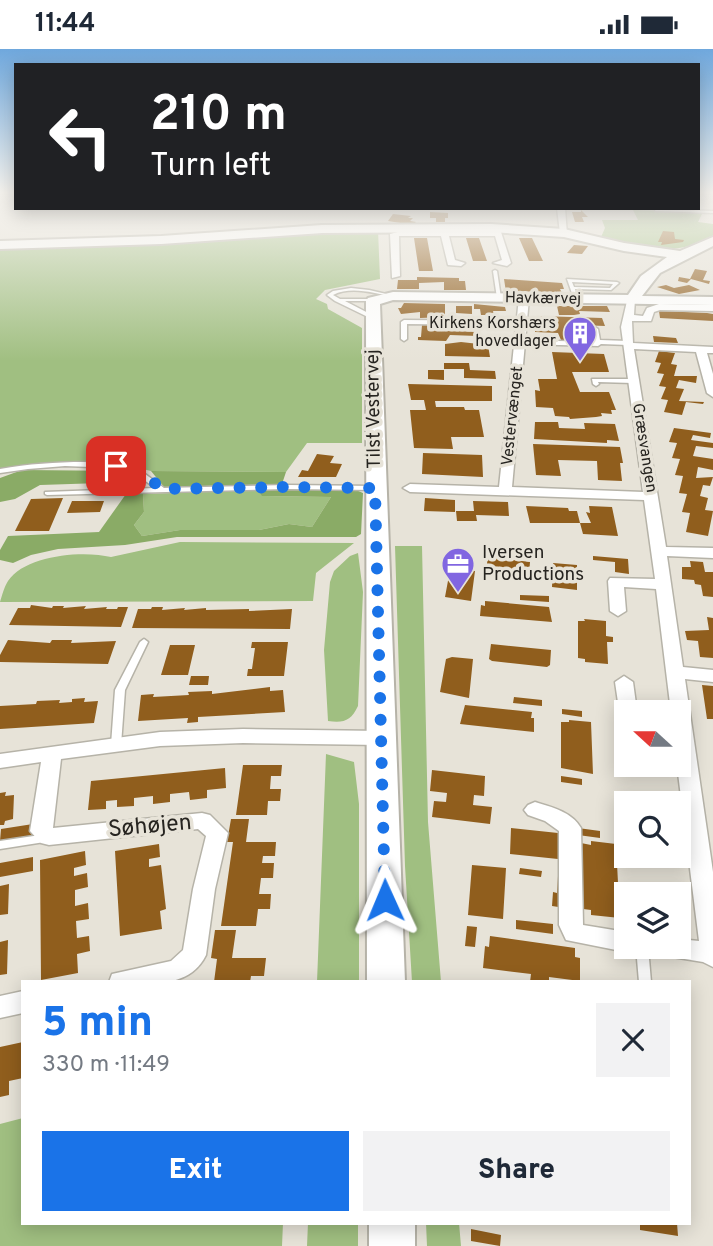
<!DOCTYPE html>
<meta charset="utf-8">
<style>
:root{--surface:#fff;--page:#f2f2f3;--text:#1f2937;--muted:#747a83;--accent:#1a73e8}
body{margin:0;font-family:Overpass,sans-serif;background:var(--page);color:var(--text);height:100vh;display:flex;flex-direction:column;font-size:26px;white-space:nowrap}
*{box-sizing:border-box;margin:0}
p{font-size:23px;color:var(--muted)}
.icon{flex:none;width:38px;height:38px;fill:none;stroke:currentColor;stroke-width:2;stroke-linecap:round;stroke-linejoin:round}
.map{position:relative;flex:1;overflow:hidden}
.side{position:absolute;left:21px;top:931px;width:670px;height:245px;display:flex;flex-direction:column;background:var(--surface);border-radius:0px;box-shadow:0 4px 18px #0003}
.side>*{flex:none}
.banner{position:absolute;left:14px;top:14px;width:686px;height:147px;border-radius:0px;box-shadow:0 4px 18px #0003;background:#202124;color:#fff;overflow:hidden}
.needle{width:46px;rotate:291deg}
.buttons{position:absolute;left:614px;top:651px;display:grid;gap:14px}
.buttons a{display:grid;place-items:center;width:77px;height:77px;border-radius:0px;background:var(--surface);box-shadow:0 4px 18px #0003;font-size:35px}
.pin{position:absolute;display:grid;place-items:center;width:60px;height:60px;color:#fff;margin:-30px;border-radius:14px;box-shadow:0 4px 10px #0006}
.me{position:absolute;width:77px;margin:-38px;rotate:359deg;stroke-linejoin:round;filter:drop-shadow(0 0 5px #0008)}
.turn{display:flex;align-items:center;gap:24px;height:147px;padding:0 21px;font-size:32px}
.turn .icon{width:91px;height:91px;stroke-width:2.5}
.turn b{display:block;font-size:49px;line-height:60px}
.round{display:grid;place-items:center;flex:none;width:74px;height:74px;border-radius:0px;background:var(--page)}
.headline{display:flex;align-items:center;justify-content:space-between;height:119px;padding:0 21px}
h1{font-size:42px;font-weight:800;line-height:52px;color:var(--accent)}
.button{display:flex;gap:14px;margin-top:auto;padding:14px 21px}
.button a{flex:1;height:80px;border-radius:0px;background:var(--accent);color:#fff;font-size:28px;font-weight:800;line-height:80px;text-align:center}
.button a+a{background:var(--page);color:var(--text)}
.status{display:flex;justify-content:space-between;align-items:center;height:49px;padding:0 35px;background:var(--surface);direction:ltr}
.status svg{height:19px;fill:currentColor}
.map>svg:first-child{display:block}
</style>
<div class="status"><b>11:44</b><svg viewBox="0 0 49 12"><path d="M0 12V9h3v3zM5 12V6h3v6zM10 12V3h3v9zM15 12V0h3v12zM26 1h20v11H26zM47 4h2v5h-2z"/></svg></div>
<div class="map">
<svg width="713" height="1197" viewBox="0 0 713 1197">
<rect width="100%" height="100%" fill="#e7e3d8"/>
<path fill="#a0bf81" d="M633,161L703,163L698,173L713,175V187C679,207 637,203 601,188L605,179L602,171H638Z
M378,181L380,230L325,241L316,250L327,255L328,260L362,279V394H307L286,423L151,422L125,416L30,415L0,420V199L264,184Z
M258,441L263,447L331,448L312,478L289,475L259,481H180L142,487L134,476L144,463L143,445Z
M180,493L354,494L316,524L313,552L0,553C2,547 4,538 8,532C25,506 83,501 111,508Z
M395,497H422L428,773L441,933H412L405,817Z
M358,504L363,543L358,657C351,672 344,674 328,672L324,601L330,533L334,522L350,507Z
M326,705L354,713L359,755V933H317Z
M23,1069V1174H283L282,1197H0V1075Z
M308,1174H358V1197H307Z
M426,1174H459L461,1197H427Z"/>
<path fill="#8aab66" d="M22,421L131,422L143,430L142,436L135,439L132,433L40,436L15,450L0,453V429Z
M151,422L286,423L282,435L164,438Z
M286,439L356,441L363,444L361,485L356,488H177L125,496L58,500L31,506L13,514L0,511V501L8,487L99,483L126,445H143L144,463L134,476L142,487L180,481H259L289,475L312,478L331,448L262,447L258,441Z"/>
<path fill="#905e1d" d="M581,161L588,168H582L584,173H575L572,163H581Z
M430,163L448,164V169H445V173H436V169H430Z
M393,165L411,167L408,169H413L410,172L416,173L413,176L388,172Z
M663,182L674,183L675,190L684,191L683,193L661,196L662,193H658Z
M414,189H427L433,222H419Z
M466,189H479L487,212H473Z
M519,189H532L543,212H529Z
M574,196L588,197L582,205L567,204Z
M695,220L707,222L703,231L710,232L709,235L691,230L687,234L678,232L679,228L690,230Z
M417,228L459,229V232H465L466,241H444V233L419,234V240H397L398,231H417Z
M504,230L562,234L564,240H560L562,244L506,243Z
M666,236L674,239L689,236L700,241L679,245L657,238Z
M404,254L445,255V268L420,269V263L401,265L398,259H401Z
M474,255L505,258L506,262H493L494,266H481L480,260H474Z
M456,257H472V265L456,264Z
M557,257H607L610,263L579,262L580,265L574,266H559Z
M659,262L707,264L713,265V272L660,269Z
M539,267L602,269L605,277L579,276L581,292L561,291L558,284L535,283L536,273H540Z
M422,276H450V282L478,283V287L450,286L446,292L418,291V288H421Z
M653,287L676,289L678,294L654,293Z
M461,293L488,296L490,308L445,307V295Z
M659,302L675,304L671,315L677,316L674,327H697L696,334L679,331L676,339L684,340L679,352L704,353L703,355L686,353L682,366L664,363L668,351L661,350L666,338L659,337L664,325L657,324L661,314L655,313Z
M552,303L604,305L609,323H572L580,343H609L616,361H611L612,365L601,364L602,367L596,368L570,370L569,368L555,367L553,359L536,358L535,341L540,342L538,330H557Z
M444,314H469L470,321L495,322L496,330L464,329V320H444Z
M428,321H444V331L428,330Z
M408,335L492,337V352H435L436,358H464L465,361H479L484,388H451L453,400L414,399L410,361H426L424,351H411Z
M535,373H558L559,379L585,380L584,374L615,375L619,392L607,391V394L534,390Z
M674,379L711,384L710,389L693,386L691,391L713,394V399L696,397L693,407L713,410V421L698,418L696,429L713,428L710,437L703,436L700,447L708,449L705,461L713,462L708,487L686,483L690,464L682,463L687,445L679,444L683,427L675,426L680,410L672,409L677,394L669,393Z
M533,395L620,398L623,414H620L622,432L598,431L597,412L558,411L561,427L536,426Z
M423,404L482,406L483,428L422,425Z
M317,405L334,407L330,414L342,415L336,428H298L302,421L308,422Z
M63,449L49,482H15L31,450Z
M425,449L455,451V463L424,462Z
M72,452H104L100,463L67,464Z
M473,452L508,453L509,467L476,466L477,472H457L456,462H474Z
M526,457L568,459L569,462H577L580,474H530Z
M589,457L612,458L618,487L583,485L580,474H591L586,463L590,464Z
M496,504L507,505L506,510L530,513L529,526L486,521L488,508L495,509Z
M593,507L628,510L629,525L615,523V513L593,511Z
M690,512L703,513L705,523H713V548L703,547L701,536L695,535L694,531L682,530V518H691Z
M553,514L577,516V541L552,538Z
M457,520L475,522L471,552L445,548L450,521Z
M520,546L549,547V553L520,551Z
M485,552L549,558L552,573L480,567L481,556L485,557Z
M31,556L52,559L53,557H64L63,559L86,557L84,560L107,558L106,560H117L118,558H128L121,578L9,576L18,559H30Z
M152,558H163L162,561L185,559L184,561L206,559V561L249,560V562L292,560L290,580L132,579L138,560H151Z
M707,568L713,569V609L700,608L698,592L687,591L685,582L709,581Z
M584,570L606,572V587L613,588V593H607L608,615L585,613V610L578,609V572H585Z
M8,591L50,594L52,591H72L71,594L116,592L108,615L0,613V606Z
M252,593H288L284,627H247L248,620H252L255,599H251Z
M491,595L551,601L550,616L547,618L492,612L489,610Z
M170,596H195L188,626H161Z
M452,608L473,610L469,649L440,643L446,610Z
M191,627H209L208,636H189Z
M702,636L713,637V670H707Z
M270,638V642L283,641L285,663L198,668V673L187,674L188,669L138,672L141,646L154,645L153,648L189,646L188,643L212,642V645Z
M514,648L542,651V657L513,654Z
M85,649L84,653L98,652L94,674L0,680V657L36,655L37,652L60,651L59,654L72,653V650Z
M465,656L532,663L531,669H534V683L460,675Z
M562,660L582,662V668L562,665Z
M569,671L591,673L593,725L561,719V673H569Z
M243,716H282L281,727H271L270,740H281L280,752H268L267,766H236Z
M225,719L226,739L207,741V749L190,751L189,743L170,745V753L153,755V747L134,749V757L117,758V751L106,752V760L88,761L91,732Z
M432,721L485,727L484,747L474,746L473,756L492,758L490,775L432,768L434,752L446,753L447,744L430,742Z
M561,727L582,730V736L561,733Z
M6,743L5,747L14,746L13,770L5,772L4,776H0V744Z
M231,770H249L246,793H276L275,807H263L262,814H274L273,829H261L259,845H271L270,860H258L256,877H221L233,793H227Z
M33,775L32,787L0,792L1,780Z
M511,779L558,784V810L510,805Z
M578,779L600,782V789L578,786Z
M591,792L616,795L618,834L628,835L629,845L618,847L620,869L591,866V861L583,860L581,794L591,796Z
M159,795L160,808L149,810V818L161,816L166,860L160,862L162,880L120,887L115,802Z
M85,802L86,816L74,819V827L87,824L88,838L75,841V857L88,854L89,870L76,872L77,889L89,887L90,902L77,905L78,924L41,931L40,811Z
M33,808V822L0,828V814Z
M472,816L506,819L503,870L468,866Z
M520,819L542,822L541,828L519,825Z
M558,827L566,829L565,859L552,857L553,843L557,844Z
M9,835L8,865L0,866V837Z
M516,871L553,875V885L516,880Z
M467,877L477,878L475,898L465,897Z
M215,881H236L232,909H266L264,927H251L250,933H214L217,910L211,909Z
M490,887L575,899V908L580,909V932L549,928V933H530L531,925L483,919L485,897L489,898Z
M8,891L7,925L0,926V893Z
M23,993V1029L9,1032V1046L0,1048V998Z
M640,1174H677L678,1187L640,1181Z
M471,1180L501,1186L500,1197L471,1192Z"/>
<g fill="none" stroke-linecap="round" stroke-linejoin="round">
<defs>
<path id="lane" d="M656,160L713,162V164L655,162Z
M495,221L497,222L501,249L499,250L497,249L493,222Z
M567,230L617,233L619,234L611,241L575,240L578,250L576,251L574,250ZM572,233L613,235L610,239L574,238Z
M351,239L369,241L395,247L393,248C374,244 351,237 333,246L340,250H376V251L374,252H345L374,267V269L372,270L335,252L327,246L333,242Z
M404,271L522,272L525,274L522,276L407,275V290L404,292L401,290V273Z
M595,278L598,280L600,291L628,292L631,294L628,296L601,295L598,297L521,295L518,293L521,291L595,293L592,280Z
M592,330H633L636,332L633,334L598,333L599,335L596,337L593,335Z
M84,413L117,415L132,418L141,422L164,439L287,436L375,437L378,439L375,441L287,440L47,446L45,445V443L155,439L132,422L117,419L65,417L28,420L0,424V420C28,415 56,413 84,413Z
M144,590L148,593L125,641L121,696L119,698H113L111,696L115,641L140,593Z
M47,785L51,786L52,789L51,792L0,800V792Z
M636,898H648L651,933H639Z"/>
<path id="street" d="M557,159H565L567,186L560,184Z
M444,182L501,183L511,214L507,217L493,214L502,211L495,187H449L455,211L465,214L461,217L448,216L441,187H399L400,227L392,229L390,185L398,183Z
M524,246L529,249L512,438L643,443L621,278L627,252L635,250L634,266L643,267L647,259L659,255L713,256V262L660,261L654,263L651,272H632L633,294L713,298V304H707L713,325V348L707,344L696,303L634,300L666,498L713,499V509L667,507L683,618L713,621V633L685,630L713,823V918L703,913L654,905L651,898H679V890L699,892L677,716L679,663H671L656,540L624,538L626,562L618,567L610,562L608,532L610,529L655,530L644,451L410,443L403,439L410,435L499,438L519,249Z
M624,627L633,633L636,655L663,659L665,663H626V669L620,667L615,633Z
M243,680L381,682L388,684L391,689L388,694L381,696L243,694L160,697L61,710L53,779L202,764L210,766L228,784L215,840L206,906C188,943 143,933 109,933L112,925L171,912L183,901L193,840L206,787L198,780L49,796L41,794L30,782L41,713L0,719V705L160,683Z
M535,753C552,758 572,763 581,779L583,876L626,883V898H636L635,900L626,903L566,891L559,876V782L545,772L528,766L524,761L528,756Z
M23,942V964L0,969V947Z"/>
<path id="secondary" d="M491,175L564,180L624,194L680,202L713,188V197L660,224L642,247L713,248V256L393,251L380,255L405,933H367L366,252L368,249L393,243L628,246L641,227L667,208L624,202L564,188L491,183L322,184L161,195L0,200V192L161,187L322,176Z
M369,1174H415V1197H369Z"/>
</defs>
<use href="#lane" stroke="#b6b3a8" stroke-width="3"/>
<use href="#street" stroke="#b6b3a8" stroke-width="3"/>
<use href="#secondary" stroke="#b6b3a8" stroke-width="4"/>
<use href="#lane" fill="#fff" fill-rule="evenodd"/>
<use href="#street" fill="#fff" fill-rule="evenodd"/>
<use href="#secondary" fill="#fff" fill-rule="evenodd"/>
</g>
<linearGradient id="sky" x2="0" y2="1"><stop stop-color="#6fa8dd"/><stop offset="0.46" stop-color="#f4f2ed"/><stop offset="1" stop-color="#f4f2ed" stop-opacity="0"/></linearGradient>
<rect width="713" height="312" fill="url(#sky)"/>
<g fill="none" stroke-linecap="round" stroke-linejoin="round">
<path stroke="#1a73e8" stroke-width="12" stroke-dasharray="0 21.6" d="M116,417L142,425L163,440L287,438L375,439L385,851"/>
</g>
<defs>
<symbol id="building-pin" viewBox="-11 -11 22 30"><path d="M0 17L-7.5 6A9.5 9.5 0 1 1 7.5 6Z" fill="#8166e1" stroke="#e7e3d8"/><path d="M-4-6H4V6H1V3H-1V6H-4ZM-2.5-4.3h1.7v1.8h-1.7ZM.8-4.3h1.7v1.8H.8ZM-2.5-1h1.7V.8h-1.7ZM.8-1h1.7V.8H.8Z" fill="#fff"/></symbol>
<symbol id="office-pin" viewBox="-11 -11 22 30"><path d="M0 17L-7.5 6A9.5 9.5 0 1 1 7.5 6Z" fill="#8166e1" stroke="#e7e3d8"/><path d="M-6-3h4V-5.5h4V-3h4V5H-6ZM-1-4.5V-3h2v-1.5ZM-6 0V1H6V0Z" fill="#fff"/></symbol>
</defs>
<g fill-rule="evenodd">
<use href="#building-pin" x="561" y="265" width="38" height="52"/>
<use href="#office-pin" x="439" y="496" width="38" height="52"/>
</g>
<g text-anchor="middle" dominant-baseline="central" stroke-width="7" stroke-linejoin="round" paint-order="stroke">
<g font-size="16" fill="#262420" stroke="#e7e3d8">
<text transform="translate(543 250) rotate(1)">Havkærvej</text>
<text transform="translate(513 367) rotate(-84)">Vestervænget</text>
<text transform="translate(644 399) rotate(81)">Græsvangen</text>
</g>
<g font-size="16" fill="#262420" stroke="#e7e3d8" text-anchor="end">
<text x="556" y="275">Kirkens Korshærs<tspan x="556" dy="18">hovedlager</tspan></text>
</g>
<g font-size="19" fill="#262420" stroke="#e7e3d8">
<text transform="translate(374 360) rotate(-91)">Tilst Vestervej</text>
</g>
<g font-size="19" fill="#262420" stroke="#e7e3d8" text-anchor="start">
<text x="482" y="504">Iversen<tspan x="482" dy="22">Productions</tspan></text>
</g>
<g font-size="23" fill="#262420" stroke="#e7e3d8">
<text transform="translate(150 778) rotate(-5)">Søhøjen</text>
</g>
</g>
</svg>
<div class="buttons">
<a><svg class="needle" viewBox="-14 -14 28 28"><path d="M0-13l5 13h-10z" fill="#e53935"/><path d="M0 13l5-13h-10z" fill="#747a83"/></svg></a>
<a><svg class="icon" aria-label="search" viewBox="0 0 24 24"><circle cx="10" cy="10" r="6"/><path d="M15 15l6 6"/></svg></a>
<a><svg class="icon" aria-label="layers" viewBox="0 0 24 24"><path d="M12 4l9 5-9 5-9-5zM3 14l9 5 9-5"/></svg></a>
</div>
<div class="pin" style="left:116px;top:417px;background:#d93025"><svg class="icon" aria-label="arrive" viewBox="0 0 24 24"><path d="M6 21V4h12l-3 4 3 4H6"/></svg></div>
<svg class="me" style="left:385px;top:851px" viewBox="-20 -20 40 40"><path d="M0-17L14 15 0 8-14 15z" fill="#1a73e8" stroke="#fff" stroke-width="4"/></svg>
<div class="banner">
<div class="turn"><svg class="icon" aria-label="left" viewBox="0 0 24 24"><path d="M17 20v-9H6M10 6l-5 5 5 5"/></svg><div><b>210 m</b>Turn left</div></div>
</div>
<section class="side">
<div class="headline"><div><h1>5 min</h1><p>330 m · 11:49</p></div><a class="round"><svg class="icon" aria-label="close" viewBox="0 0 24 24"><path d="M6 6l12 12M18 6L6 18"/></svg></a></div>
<div class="button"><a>Exit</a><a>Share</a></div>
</section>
</div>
